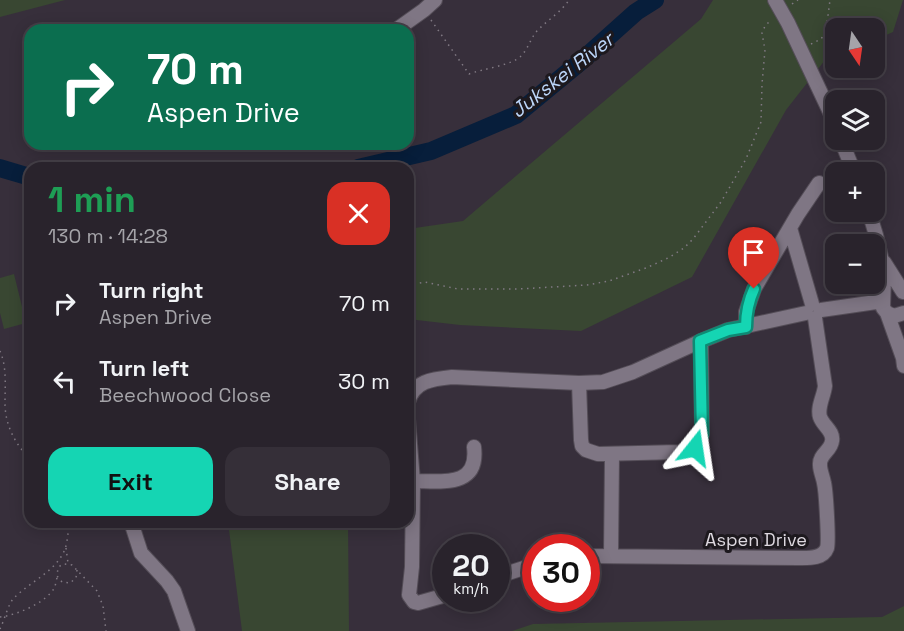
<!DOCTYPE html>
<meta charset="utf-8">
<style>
:root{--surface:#29232c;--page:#352f38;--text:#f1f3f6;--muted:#a5a4a9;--line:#454048;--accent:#15d5b3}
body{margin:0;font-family:"Space Grotesk",sans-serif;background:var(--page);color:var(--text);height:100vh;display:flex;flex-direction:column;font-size:22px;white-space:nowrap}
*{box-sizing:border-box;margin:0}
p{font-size:20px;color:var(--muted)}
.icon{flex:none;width:33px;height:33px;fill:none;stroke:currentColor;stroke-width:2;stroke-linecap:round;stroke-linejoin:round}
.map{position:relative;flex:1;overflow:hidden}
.panel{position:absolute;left:24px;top:162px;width:390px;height:366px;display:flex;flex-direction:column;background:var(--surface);border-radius:18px;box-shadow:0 3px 15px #0003,0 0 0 2px var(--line)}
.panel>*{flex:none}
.guide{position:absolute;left:24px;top:24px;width:390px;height:126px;border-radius:18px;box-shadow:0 3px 15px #0003,0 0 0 2px var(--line);background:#0b6e4f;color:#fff;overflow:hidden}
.needle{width:39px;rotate:167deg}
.fabs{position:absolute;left:825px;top:18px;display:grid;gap:12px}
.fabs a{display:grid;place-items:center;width:60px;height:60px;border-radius:12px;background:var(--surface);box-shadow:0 3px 15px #0003,0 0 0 2px var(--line);font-size:30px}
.speed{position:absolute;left:432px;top:534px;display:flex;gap:12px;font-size:30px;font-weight:700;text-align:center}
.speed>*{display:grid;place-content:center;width:78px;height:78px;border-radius:50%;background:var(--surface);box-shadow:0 3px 15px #0003,0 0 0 2px var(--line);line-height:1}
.speed small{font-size:15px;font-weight:400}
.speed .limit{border:9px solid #d22;background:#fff;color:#111}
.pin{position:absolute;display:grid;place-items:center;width:51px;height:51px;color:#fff;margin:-62px -26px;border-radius:50% 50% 50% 0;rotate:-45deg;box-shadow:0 0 6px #0007}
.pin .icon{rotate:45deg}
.me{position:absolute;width:66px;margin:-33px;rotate:15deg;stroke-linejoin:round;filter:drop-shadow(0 0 4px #0008)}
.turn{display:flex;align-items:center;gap:21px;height:126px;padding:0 24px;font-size:27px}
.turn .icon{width:78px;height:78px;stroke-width:2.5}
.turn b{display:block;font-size:42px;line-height:51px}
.round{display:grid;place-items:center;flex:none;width:63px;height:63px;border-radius:18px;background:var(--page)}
.head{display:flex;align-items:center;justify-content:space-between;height:102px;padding:0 24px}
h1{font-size:36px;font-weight:700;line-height:45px;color:#1e9e55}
.action{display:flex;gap:12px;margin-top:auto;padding:12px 24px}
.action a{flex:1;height:69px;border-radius:18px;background:var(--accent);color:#111;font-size:24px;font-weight:700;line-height:69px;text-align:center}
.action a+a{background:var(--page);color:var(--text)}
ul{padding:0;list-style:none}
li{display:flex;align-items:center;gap:18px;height:78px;padding:0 24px}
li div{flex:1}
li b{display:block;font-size:22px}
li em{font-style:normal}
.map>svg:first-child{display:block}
</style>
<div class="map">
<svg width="904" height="631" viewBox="0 0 904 631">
<rect width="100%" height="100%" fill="#372f3b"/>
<path fill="#394732" d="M0,0H65L0,17Z
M713,0H903L893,32L875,40L874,28H836L835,56L825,60L786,110L692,277L581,331L460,325L408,319V229L463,221L701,19Z
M14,274L26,323L4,329L0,313V278Z
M228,522H348L349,631H242Z
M904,606V631H512L533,624L882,617Z"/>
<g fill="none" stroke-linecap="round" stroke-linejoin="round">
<path stroke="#071e3b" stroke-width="18" d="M0,168L30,177
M358,168L431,151L516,115L579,63L636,12L655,0"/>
<defs>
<path id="minor" d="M775,0L788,23L836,125
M396,30L424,10L435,0
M841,140L854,172
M869,212L876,235L881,257L884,278L883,308L887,313L894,316L904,313
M790,228L812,304
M884,262L903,292
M821,310L883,301
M887,313L903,358L904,366
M746,327V312L754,289L798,214L819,183
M579,383L581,440L582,446L586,450L598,454L679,452C692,450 699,448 702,434L701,341
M408,402C414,381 432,379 452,377L579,383L603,382L633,372L701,341L728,330L806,313
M408,419L413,481L412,567L409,595L414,602L418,603L446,595
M413,481C442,481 479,488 474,447
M131,522L141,553L167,581L174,591L188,631
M586,556L799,558C808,558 823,559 827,548C829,542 826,491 824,483C823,477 820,471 820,465C819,454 831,451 832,441C834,431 823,426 820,417C817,407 824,396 825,386L815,318
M611,556L612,455
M496,577L536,564"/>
</defs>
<use href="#minor" stroke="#544d57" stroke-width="16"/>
<path stroke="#807983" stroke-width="1.5" stroke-dasharray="1.5 4.5" stroke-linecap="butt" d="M792,4L798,0
M431,20L469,74C482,69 513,65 521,56C529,48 531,36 539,29C549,19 562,11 569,0
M811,44L821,39L826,31L830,0
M408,285L425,282L458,289H518L587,285L609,281L646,268L670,257L684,248L693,239L721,202L746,159L761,122L762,84L765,50L762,33L765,26L771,20
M0,351C7,367 5,386 5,403C5,425 15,444 30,459
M66,548L68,563
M77,570L76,578L70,583L62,582L57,576L58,568L61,565L64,564L72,565L97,591L103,606L106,631
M0,617C17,615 46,603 55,587C55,586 57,578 57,577
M0,629C4,621 8,605 13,599C31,580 63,569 67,541C68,534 69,528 68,522"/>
<use href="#minor" stroke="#7f7684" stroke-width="14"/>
</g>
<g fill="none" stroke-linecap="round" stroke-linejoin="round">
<defs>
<path id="route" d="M695,448L700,442L702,434L700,341L728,330L746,327C746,312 748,302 754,289"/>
</defs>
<use href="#route" stroke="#0e8a74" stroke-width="15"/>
<use href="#route" stroke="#15d5b3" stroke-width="10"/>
</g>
<g text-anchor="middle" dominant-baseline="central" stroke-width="6" stroke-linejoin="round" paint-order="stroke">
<g font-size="18" fill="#ded9e0" stroke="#1d191e">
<text x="756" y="539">Aspen Drive</text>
</g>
<g font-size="20" font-style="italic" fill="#bcd6f9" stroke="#1d191e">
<text transform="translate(562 75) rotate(-38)">Jukskei River</text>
</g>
</g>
</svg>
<div class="fabs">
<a><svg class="needle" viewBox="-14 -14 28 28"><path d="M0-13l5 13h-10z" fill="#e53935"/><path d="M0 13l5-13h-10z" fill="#a5a4a9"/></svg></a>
<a><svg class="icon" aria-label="layers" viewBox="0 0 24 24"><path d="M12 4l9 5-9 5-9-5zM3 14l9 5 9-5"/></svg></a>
<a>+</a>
<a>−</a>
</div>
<div class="speed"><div>20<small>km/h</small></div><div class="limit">30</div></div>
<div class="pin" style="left:754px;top:289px;background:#d93025"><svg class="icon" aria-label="arrive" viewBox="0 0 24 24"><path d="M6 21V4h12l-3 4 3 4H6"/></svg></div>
<svg class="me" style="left:695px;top:448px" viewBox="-20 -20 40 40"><path d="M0-17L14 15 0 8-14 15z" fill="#15d5b3" stroke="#fff" stroke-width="4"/></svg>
<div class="guide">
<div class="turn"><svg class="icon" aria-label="right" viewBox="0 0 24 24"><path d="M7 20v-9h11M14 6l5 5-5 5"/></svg><div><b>70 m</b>Aspen Drive</div></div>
</div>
<section class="panel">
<div class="head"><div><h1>1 min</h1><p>130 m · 14:28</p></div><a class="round" style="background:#d93025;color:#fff"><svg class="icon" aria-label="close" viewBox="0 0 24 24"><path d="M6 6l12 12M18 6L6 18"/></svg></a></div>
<ul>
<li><svg class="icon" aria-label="right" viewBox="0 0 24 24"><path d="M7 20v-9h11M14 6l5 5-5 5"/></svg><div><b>Turn right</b><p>Aspen Drive</p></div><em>70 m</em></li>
<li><svg class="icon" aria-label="left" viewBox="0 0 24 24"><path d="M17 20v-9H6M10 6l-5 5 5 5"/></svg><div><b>Turn left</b><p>Beechwood Close</p></div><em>30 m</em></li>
</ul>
<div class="action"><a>Exit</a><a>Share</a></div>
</section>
</div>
